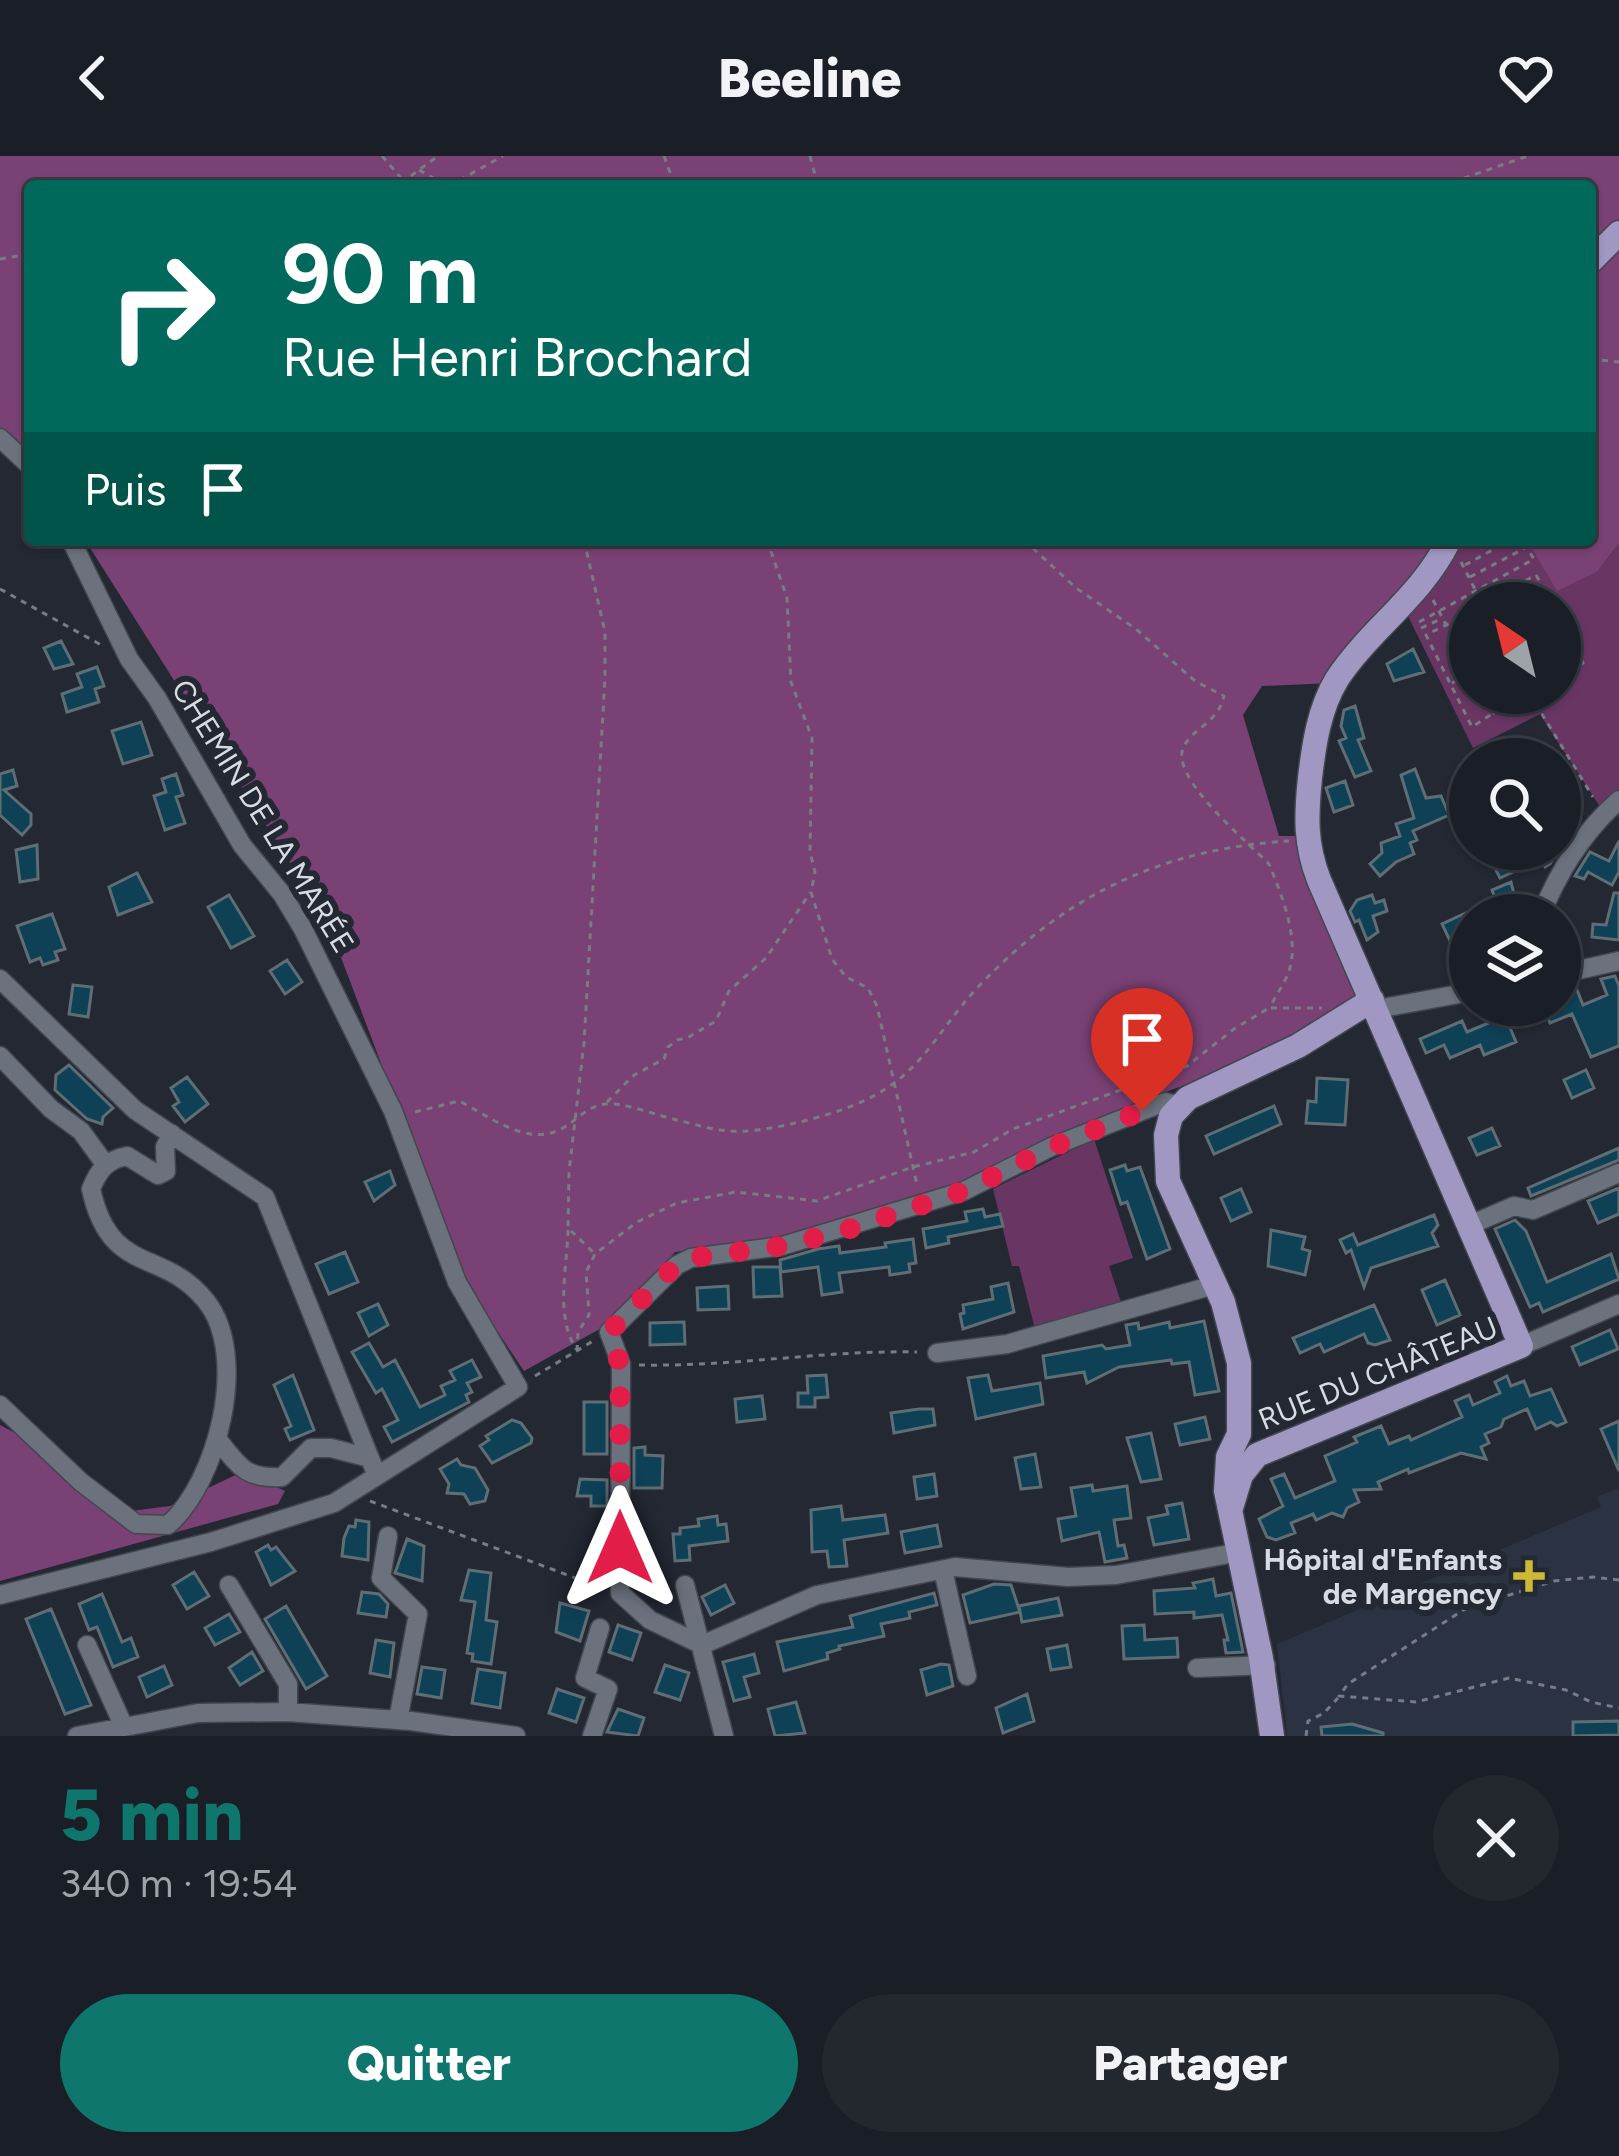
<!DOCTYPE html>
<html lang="fr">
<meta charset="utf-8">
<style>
:root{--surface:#1a1e26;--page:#23272e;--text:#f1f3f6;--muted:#9fa2a7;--line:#383c43;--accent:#0f766e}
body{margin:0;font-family:Figtree,sans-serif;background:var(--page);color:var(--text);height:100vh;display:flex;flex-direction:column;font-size:45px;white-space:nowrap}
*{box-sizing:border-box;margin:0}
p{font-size:39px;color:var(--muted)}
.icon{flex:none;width:66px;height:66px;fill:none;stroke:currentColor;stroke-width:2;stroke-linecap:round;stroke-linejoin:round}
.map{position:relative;height:1580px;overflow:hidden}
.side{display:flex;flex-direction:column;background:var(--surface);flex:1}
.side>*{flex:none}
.banner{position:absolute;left:24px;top:24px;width:1572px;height:366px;border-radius:12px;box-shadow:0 3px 9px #0004,0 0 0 3px var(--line);background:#00695c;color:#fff;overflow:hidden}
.needle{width:78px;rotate:325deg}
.fabs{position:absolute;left:1449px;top:426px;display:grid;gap:24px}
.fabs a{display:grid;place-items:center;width:132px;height:132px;border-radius:50%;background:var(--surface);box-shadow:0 3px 9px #0004,0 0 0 3px var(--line);font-size:60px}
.pin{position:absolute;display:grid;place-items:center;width:102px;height:102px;color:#fff;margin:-123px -51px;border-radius:50% 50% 50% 0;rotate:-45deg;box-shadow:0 0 12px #0007}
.pin .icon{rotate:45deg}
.me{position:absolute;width:132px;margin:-66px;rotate:0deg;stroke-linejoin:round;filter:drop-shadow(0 0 9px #0008)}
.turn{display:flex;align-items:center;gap:42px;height:252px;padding:0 60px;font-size:54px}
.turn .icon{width:156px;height:156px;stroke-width:2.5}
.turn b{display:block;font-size:84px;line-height:102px}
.then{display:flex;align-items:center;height:114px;padding:0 60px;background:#0003;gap:24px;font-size:45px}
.round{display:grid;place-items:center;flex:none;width:126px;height:126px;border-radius:63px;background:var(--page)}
.head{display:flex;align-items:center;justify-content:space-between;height:204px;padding:0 60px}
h1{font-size:72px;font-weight:800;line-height:90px;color:var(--accent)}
.primary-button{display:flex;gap:24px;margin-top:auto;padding:24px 60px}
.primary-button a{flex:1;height:138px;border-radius:72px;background:var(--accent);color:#fff;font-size:48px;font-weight:800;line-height:138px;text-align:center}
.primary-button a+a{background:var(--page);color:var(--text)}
header{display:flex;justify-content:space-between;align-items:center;height:156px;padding:0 60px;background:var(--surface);font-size:54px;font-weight:800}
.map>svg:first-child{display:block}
</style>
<header><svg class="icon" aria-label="back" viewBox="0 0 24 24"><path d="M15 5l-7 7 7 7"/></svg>Beeline<svg class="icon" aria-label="heart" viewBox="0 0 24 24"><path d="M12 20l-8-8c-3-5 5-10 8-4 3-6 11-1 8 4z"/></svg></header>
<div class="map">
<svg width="1619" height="1580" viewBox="0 0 1619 1580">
<rect width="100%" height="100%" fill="#232833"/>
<path fill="#2b3241" d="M1619,1332V1580H1287L1277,1488L1601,1351L1597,1341Z"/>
<path fill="#693664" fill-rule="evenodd" d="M1460,384H1527L1558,434L1597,416L1619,387V644L1604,657L1541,560L1544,556L1473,592L1406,456L1439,425ZM1470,447H1560V537H1470Z
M1094,983L1133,1102L1109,1110L1123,1152L1035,1173L1019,1110H1012L993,1033Z"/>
<path fill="#7a4174" d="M0,0H1619V387L1597,416L1557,435L1527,384H1590V30H30V297L0,279Z
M85,384H1446L1333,527L1262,530L1243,559L1279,680H1304L1356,829L1355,844L1286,892L1122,952L961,1031L784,1083L675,1096L607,1169L524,1215L463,1124L328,767Z
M0,1269L69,1305L116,1357L170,1350L244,1315L285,1335L278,1348L0,1425Z"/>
<path fill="#0e4056" stroke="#5f6d74" stroke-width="3" d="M61,485L73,508L54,513L44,492Z
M1413,493L1424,516L1394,525L1387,508Z
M97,511L104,530L95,533L99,546L67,556L62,538L82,531L77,518Z
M1355,550L1364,582L1358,584L1371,615L1355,621L1339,585L1346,582L1341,570L1344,554Z
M141,566L152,599L123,608L112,575Z
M1415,613L1426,642L1441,640L1449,659L1413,675L1417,684L1410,687L1414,698L1396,706L1380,720L1370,708L1382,697L1381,687L1400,680L1396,668L1414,662L1401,619Z
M13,614L17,630L4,634L31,658V669L22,679L0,659V618Z
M176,618L183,639L176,641L185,667L165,674L154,640L166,636L162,623Z
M1345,625L1353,649L1334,656L1326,632Z
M1619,685V716L1612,729L1588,716L1584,723L1575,720L1590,696L1609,705Z
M37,689L38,723L20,726L16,694Z
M1529,693H1560L1550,708L1545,711L1541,703L1500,722L1495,712Z
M137,717L152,746L118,759L109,731Z
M1511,726L1519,759H1502L1492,734Z
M1614,737H1619V784L1592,781L1593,768L1606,769Z
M229,739L254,780L231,792L208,751Z
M1372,739L1375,747L1384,744L1387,755L1373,760L1378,776L1367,784L1359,764L1355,766L1350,755L1357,744Z
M1470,755V805L1461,808L1442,768Z
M52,758L65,793L55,796L58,804L43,809L40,802L30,806L17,770Z
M287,804L302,826L285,838L270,815Z
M1615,820L1619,830V890L1591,901L1572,858L1550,867L1543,849H1560V831L1575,829L1583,849L1607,839L1601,823Z
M73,829L92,831L88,861L69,858Z
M1505,860L1516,886L1484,899L1480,889L1450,902L1444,889L1426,897L1420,883L1462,865L1467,876Z
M69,909L113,952L103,961L102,968L87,963L55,934L56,919Z
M1586,914L1594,932L1572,942L1564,924Z
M187,921L208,948L185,966L173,950L179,946L171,932Z
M1317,922L1348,924L1345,969L1306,967L1308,945L1316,946Z
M1274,950L1281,968L1214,998L1206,980Z
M1492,972L1500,990L1477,999L1469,982Z
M1619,992V1004L1531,1040L1528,1032Z
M1125,1009L1127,1015L1140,1011L1170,1093L1147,1103L1127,1046L1121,1048L1110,1014Z
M390,1015L395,1029L374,1045L365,1026Z
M1619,1032V1058L1598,1067L1588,1045Z
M1241,1033L1251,1056L1231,1065L1221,1042Z
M983,1053L985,1061L1000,1058L1003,1070L948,1081L949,1087L926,1092L923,1073L967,1065L965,1056Z
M1434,1059L1438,1069L1432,1077L1438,1090L1371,1112L1364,1131L1351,1094L1346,1097L1340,1084L1353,1078L1358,1089Z
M1515,1064L1526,1075L1547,1126L1611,1098L1619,1123L1543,1156L1539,1147L1530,1151L1495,1073Z
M1271,1074L1305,1081L1302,1093L1310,1095L1305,1119L1268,1110Z
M913,1083L916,1107L909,1108L910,1116L890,1119L889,1111L839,1117L842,1136L822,1139L818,1111L781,1116L780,1104L818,1093L839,1090L840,1097L886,1091L885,1087Z
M345,1096L358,1126L329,1138L316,1108Z
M753,1111H780L782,1140L754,1141Z
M1445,1124L1460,1159L1437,1169L1422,1134Z
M1008,1127L1014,1156L963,1173L960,1158L964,1157L963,1149L993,1143L991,1131Z
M728,1130L729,1153L698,1154L697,1132Z
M378,1148L388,1169L369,1180L358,1157Z
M1374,1149L1390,1184L1375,1189L1368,1187L1364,1178L1324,1196L1320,1188L1300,1197L1293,1182Z
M1204,1165L1219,1235L1195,1239L1189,1206L1172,1208L1171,1204L1119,1211L1087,1227L1084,1216L1046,1222L1043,1200L1102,1189L1106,1193L1130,1189L1126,1169L1138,1167L1139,1173L1169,1166L1170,1172Z
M684,1166L685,1188L650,1189V1167Z
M1610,1174L1618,1193L1580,1209L1572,1191Z
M369,1187L383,1211L395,1204L420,1251L445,1239L441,1230L455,1224L450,1215L472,1204L481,1221L467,1227L472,1236L466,1239L469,1246L392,1286L384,1271L398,1264L382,1233L376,1237L352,1196Z
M293,1219L314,1274L290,1284L285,1273L291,1270L274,1229Z
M826,1219L828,1241L815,1242V1251H798V1237H808L807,1220Z
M988,1219L992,1235L1040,1227L1043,1248L976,1263L968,1222Z
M1507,1220L1511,1230L1524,1225L1530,1240L1551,1233L1566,1266L1557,1270L1551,1266L1536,1273L1527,1253L1504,1263L1501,1271L1485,1278L1489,1287L1481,1291L1486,1303L1461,1297L1409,1317L1408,1313L1378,1326L1381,1333L1354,1334L1359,1346L1347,1352L1343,1361L1332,1357L1316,1364L1313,1358L1291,1367L1295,1377L1276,1384L1267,1381L1259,1363L1283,1350L1271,1323L1284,1318L1295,1342L1335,1325L1325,1300L1357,1286L1354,1281L1381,1270L1389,1288L1409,1280L1411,1284L1462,1261L1455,1245L1469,1239L1473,1249L1500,1237L1495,1226Z
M762,1240L765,1263L737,1266L735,1243Z
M584,1246H607V1298H584Z
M919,1253H933L935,1269L894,1277L891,1257Z
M1205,1261L1210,1283L1180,1289L1175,1268Z
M512,1264L521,1267L532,1282L531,1287L492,1307L480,1290L489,1284L486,1280Z
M1619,1265V1315L1601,1273Z
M1151,1277L1161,1323L1141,1326L1127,1282Z
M645,1291V1299L663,1300L662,1332H634V1292Z
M1035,1298L1041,1331L1021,1333L1015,1302Z
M457,1303L461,1309L475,1312L488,1334L485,1345L470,1348L464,1338L447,1337L449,1328L440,1313Z
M934,1318L937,1340L917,1343L914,1321Z
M580,1323L607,1324V1350H591V1340H577Z
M1092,1329L1093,1335L1127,1330L1131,1362L1114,1364L1118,1390L1124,1389L1127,1402L1105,1406L1099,1376L1062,1385L1058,1363L1076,1360L1071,1332Z
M1182,1347L1189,1383L1154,1389L1148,1362L1168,1358L1166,1350Z
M841,1350L843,1364L885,1359L888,1377L844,1384L847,1410L829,1411L827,1395L812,1396L811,1354Z
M717,1360L718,1369L726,1368L728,1385L689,1390L690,1404L675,1405L673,1378H680V1372L699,1370L698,1363Z
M356,1364L369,1366L368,1404L342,1400L344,1382L349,1370L355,1371Z
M937,1369L941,1390L905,1397L901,1376Z
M407,1383L424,1390L422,1425L395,1417Z
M268,1389L271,1394L276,1391L295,1415L271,1429L256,1396Z
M469,1414L491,1417L486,1464L497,1466L491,1508L472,1505L473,1498L467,1497L475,1446L461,1444Z
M194,1416L209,1440L187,1453L173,1429Z
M1213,1423L1216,1440L1231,1437L1243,1496L1226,1497L1224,1484H1228L1222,1459L1194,1462V1456L1155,1458L1154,1435L1195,1432L1193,1427Z
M994,1428L1011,1429L1020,1456L970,1467L963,1439Z
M725,1429L734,1447L711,1459L702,1441Z
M362,1436L379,1438L388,1448L386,1461L358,1457Z
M934,1437L937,1449L909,1456L910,1462L881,1468L884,1480L839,1490L840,1493L827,1497L828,1503L784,1515L777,1486L853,1471L850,1460Z
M102,1438L122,1486L131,1482L138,1501L113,1511L97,1471L89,1474L79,1448Z
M1058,1442L1062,1459L1022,1466L1019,1450Z
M560,1447L589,1455L580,1485L556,1476Z
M286,1450L327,1520L306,1533L265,1463Z
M51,1453L91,1549L65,1558L26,1463Z
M229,1458L240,1476L215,1489L205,1472Z
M618,1469L641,1477L632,1504L609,1496Z
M1144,1469L1145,1484L1177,1482L1178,1501L1124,1503L1122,1470Z
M376,1484L394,1487L390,1521L370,1517Z
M1067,1489L1071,1511L1051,1514L1047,1493Z
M252,1496L263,1515L240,1529L229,1512Z
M754,1498L759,1517L744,1521L750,1541L734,1545L723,1506Z
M941,1508L949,1509L953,1530L927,1539L921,1514Z
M665,1509L689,1517L680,1544L655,1536Z
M164,1510L172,1529L147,1541L139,1521Z
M422,1511L445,1514L441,1542L417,1538Z
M478,1513L505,1517L500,1552L472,1547Z
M557,1533L584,1542L576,1566L549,1557Z
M1027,1538L1034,1565L1003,1577L996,1552Z
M796,1546L805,1577L775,1580L768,1553Z
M618,1553L644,1562L638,1580L607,1576Z
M1619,1565V1579L1573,1580V1566Z
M1352,1568L1383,1577V1580H1322L1321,1571Z"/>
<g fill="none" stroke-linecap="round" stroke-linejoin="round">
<defs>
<path id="minor" d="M0,282L30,310
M1541,759C1559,714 1583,676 1619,644
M1560,818L1619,805
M0,823L135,954L265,1041L377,1320
M1377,853L1470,836
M0,900L51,953L81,975L105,1008
M1470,1069L1514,1050L1533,1054L1619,1017
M1521,1190L1619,1148
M937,1197L1007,1188L1214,1129
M0,1249L81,1326L136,1368L168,1369C217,1327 250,1200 206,1145C163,1091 110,1121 91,1033C99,1013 107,1004 127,1000L158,1019L166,1015L165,991L172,978
M219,1285C240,1312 247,1323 282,1321L311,1292H331L370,1302
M388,1380L381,1422L418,1458L398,1564
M943,1414L967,1520
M229,1429L288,1528V1556
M685,1429L724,1580
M0,1439L211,1386L334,1347L518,1231L457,1126L393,955L303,773L282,738L242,689L157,542L129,503L71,384
M87,1489L124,1571
M702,1489L650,1464L620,1437L621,1208L609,1176L677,1109L691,1102L782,1090L964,1035L1051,991L1165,946L1178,949
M702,1489L817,1439L955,1411L1068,1421L1116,1419L1240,1396
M1197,1512L1266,1509
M77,1580L198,1557L288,1556L411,1565L516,1580
M592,1580L608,1533L585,1522L600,1472"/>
<path id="major" d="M1590,106L1619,77
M1231,1352L1241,1319L1257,1299L1521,1190L1319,724C1305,688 1306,660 1310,622C1314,588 1319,553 1337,523C1370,473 1422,440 1449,384
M1272,1580L1261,1502L1226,1335L1228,1301L1239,1278V1207L1223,1146L1168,1025L1166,979L1171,960L1188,942L1298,890L1372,844"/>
</defs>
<use href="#minor" stroke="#42464e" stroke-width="21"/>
<use href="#major" stroke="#42464e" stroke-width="27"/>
<path stroke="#777c85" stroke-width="3" stroke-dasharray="6 6" stroke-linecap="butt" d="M382,0L408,30
M664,0L675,30
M810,0L818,30
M419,14L446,29
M377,30L404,25L438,0
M449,30L503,0
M1441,30L1528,0
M0,103L30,98
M1590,203L1619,206
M584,384L605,476V522L584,887L569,1016L568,1072L595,1098
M767,384L787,442L791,526L812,582L810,696L815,716L811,736L832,803L846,821L868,832L877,850L917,1029
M1024,384L1076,432L1136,473L1195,525L1224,540C1218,567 1194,571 1184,590C1167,620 1249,687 1269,708C1281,737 1300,783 1289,815C1285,827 1276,839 1270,851
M1461,406L1481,445
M1465,409L1511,384
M1470,421L1525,392
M0,433L103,490
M1433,444L1470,514
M1483,447L1536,419L1552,447
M1511,447L1541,430
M1470,457L1426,479L1472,571L1492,558
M1560,462L1583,507L1560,520
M1419,466L1534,403L1522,384
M1421,472L1441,463
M1452,477L1470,468
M1560,505L1578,495
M1452,527L1470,518
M1482,537L1492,558L1529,538
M1529,537L1593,641
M1271,852H1322
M607,946L634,919L664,903L668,891L677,884L687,882L716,865L729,835L766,802L810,737
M415,956L459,945C489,960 526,990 559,974C575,967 587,949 606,948C623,946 659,960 677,964C694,968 712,974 730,975C760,978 826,961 854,949C921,922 932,881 977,832C1065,739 1161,693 1289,685
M568,1074C567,1113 555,1159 576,1193
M577,1195L578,1176L589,1159L586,1116L595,1098L637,1066L677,1047L736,1036L817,1045L913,1011L974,996L1013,973L1187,910L1234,873L1269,852
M639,1209C733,1211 824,1194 917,1196
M535,1220L593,1185
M370,1345L602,1432
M1619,1424L1593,1421L1554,1425L1465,1453L1348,1528L1339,1540L1416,1546L1509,1522L1566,1534L1591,1546L1619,1552
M1306,1580L1308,1565L1324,1557L1338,1542"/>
<use href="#minor" stroke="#6b717d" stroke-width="18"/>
<use href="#major" stroke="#a097c2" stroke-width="24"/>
</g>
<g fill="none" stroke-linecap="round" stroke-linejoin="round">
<path stroke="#e11d48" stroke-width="21" stroke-dasharray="0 37.8" d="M620,1392V1208L609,1176L677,1108L691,1102L782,1090L840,1076L964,1035L1052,991L1142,955"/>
</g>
<path fill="#d0b837" stroke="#232833" stroke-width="4.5" d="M1523 1402h12v12h12v12h-12v12h-12v-12h-12v-12h12z"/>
<g text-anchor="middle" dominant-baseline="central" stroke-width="12" stroke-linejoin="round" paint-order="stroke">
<g font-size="30" fill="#d7dbe2" stroke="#232833">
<text transform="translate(263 660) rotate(58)">CHEMIN DE LA MARÉE</text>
<text transform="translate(1378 1217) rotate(-22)">RUE DU CHÂTEAU</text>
</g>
<g font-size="30" font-weight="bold" fill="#d7dbe2" stroke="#232833" text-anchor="end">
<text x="1502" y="1403">Hôpital d'Enfants<tspan x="1502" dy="34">de Margency</tspan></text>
</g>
</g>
</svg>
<div class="fabs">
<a><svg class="needle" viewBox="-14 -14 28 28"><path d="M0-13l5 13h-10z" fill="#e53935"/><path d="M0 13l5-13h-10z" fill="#9fa2a7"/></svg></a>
<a><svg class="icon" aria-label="search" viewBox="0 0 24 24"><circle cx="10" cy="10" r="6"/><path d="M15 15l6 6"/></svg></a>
<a><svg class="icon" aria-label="layers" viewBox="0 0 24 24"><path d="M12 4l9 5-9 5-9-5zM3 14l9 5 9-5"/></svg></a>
</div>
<div class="pin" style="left:1142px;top:955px;background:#d93025"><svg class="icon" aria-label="arrive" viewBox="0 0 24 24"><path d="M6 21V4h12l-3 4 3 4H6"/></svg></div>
<svg class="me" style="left:620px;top:1392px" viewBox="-20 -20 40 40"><path d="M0-17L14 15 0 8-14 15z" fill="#e11d48" stroke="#fff" stroke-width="4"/></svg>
<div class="banner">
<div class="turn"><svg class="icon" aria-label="right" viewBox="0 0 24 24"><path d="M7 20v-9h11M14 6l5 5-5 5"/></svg><div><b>90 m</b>Rue Henri Brochard</div></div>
<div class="then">Puis<svg class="icon" aria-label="arrive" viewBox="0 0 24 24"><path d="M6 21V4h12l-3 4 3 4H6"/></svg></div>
</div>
</div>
<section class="side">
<div class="head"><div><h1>5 min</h1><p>340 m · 19:54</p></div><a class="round"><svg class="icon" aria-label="close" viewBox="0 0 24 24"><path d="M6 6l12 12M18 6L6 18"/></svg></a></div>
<div class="primary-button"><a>Quitter</a><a>Partager</a></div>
</section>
